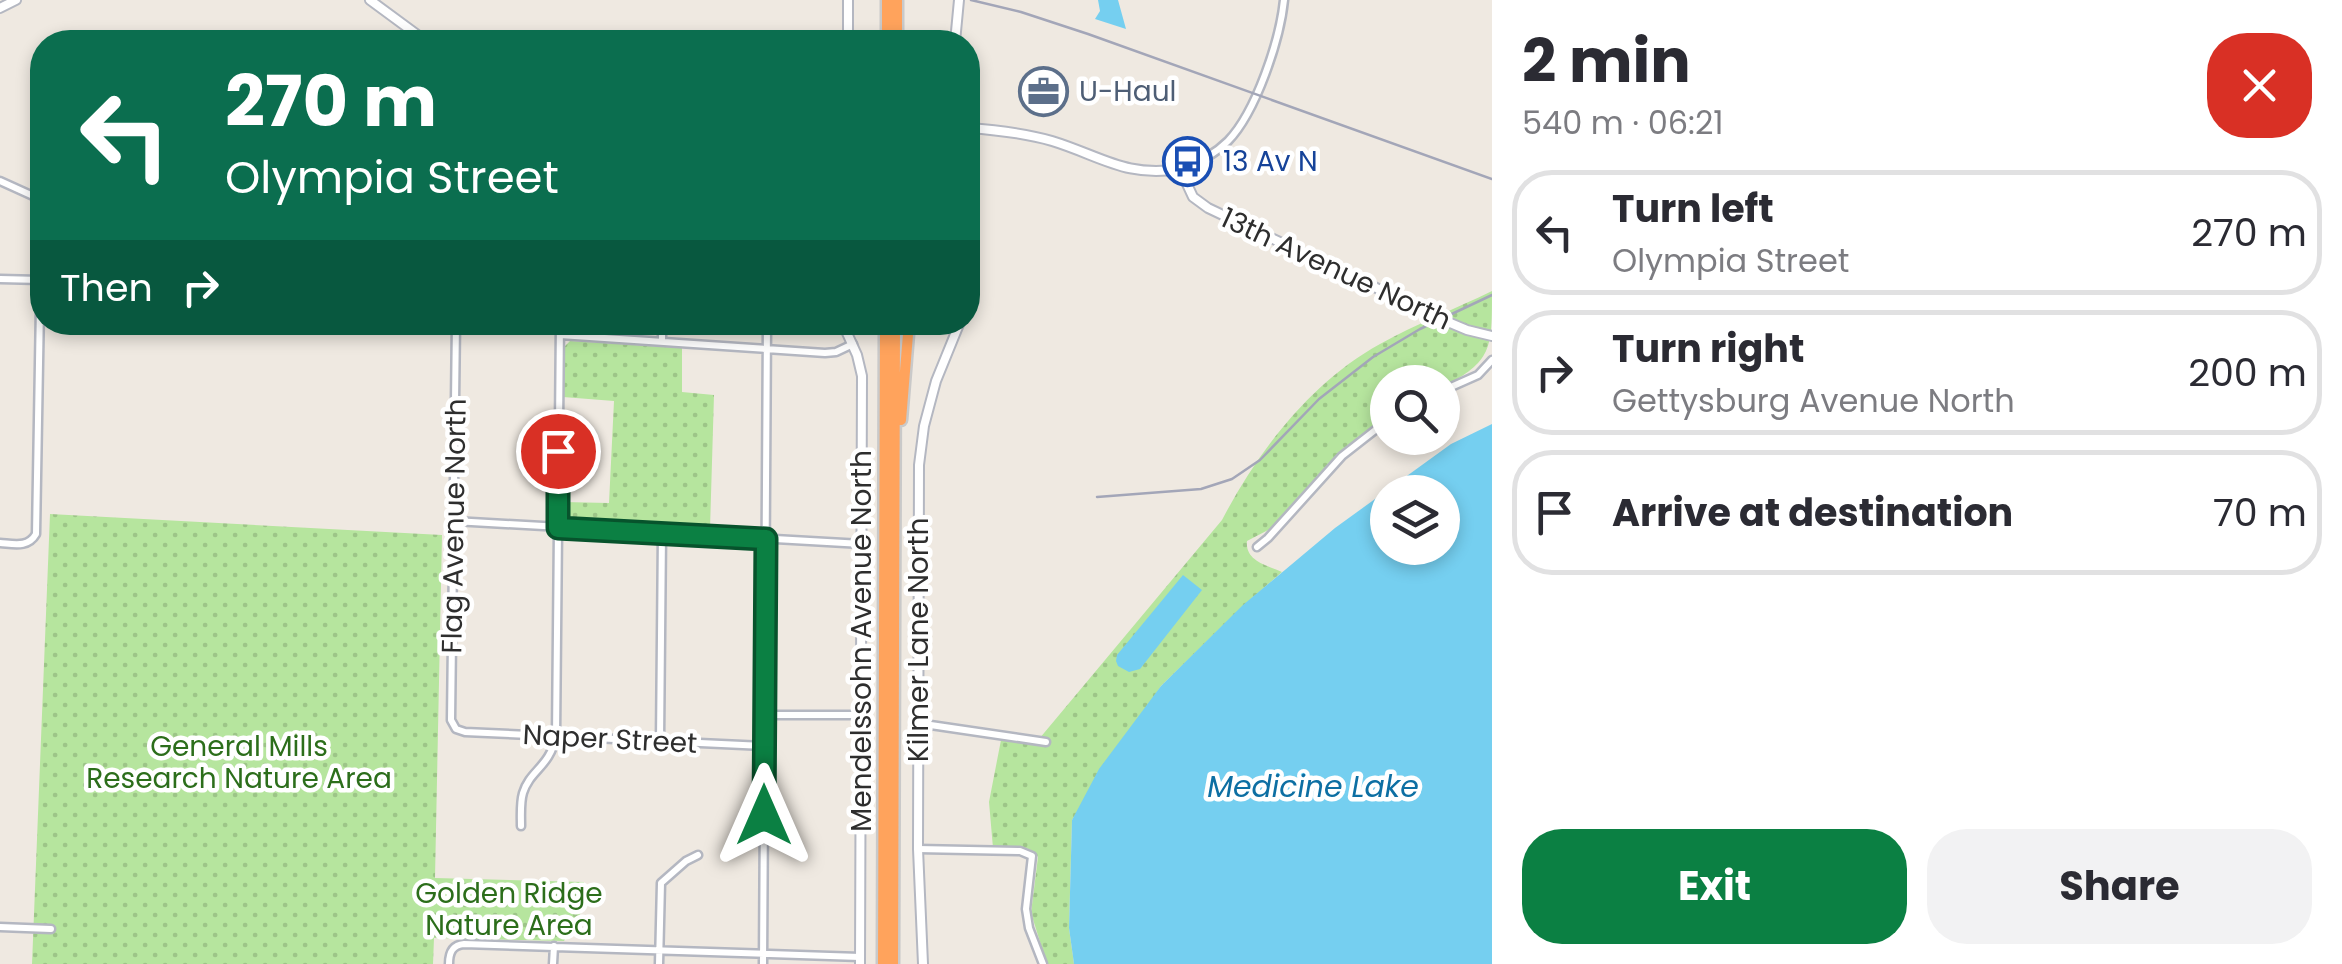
<!DOCTYPE html>
<meta charset="utf-8">
<style>
:root{--surface:#fff;--page:#f2f2f3;--text:#2b2b33;--muted:#7c7c81;--line:#e1e1e2;--accent:#0b8043}
body{margin:0;font-family:Poppins,sans-serif;background:var(--page);color:var(--text);height:100vh;display:flex;flex-direction:column;font-size:38px;white-space:nowrap}
*{box-sizing:border-box;margin:0}
p{font-size:32px;color:var(--muted)}
.icon{flex:none;width:55px;height:55px;fill:none;stroke:currentColor;stroke-width:2;stroke-linecap:round;stroke-linejoin:round}
.map{position:relative;flex:1;overflow:hidden}
.details{display:flex;flex-direction:column;background:var(--surface);width:850px}
.details>*{flex:none}
.banner{position:absolute;left:30px;top:30px;width:950px;height:305px;border-radius:40px;box-shadow:0 5px 15px #0003;background:#0b6e4f;color:#fff;overflow:hidden}
.buttons{position:absolute;left:1370px;top:365px;display:grid;gap:20px}
.buttons a{display:grid;place-items:center;width:90px;height:90px;border-radius:50%;background:var(--surface);box-shadow:0 5px 15px #0003;font-size:50px}
.pin{position:absolute;display:grid;place-items:center;width:85px;height:85px;color:#fff;margin:-42px;border:5px solid #fff;border-radius:50%;box-shadow:0 2px 10px #0007}
.me{position:absolute;width:110px;margin:-55px;rotate:0deg;stroke-linejoin:round;filter:drop-shadow(0 0 8px #0008)}
.turn{display:flex;align-items:center;gap:35px;height:210px;padding:0 30px;font-size:45px}
.turn .icon{width:130px;height:130px;stroke-width:2.5}
.turn b{display:block;font-size:70px;line-height:85px}
.then{display:flex;align-items:center;height:95px;padding:0 30px;background:#0003;gap:20px;font-size:38px}
.round{display:grid;place-items:center;flex:none;width:105px;height:105px;border-radius:40px;background:var(--page)}
.head{display:flex;align-items:center;justify-content:space-between;height:170px;padding:0 30px}
h1{font-size:60px;font-weight:700;line-height:75px}
.action{display:flex;gap:20px;margin-top:auto;padding:20px 30px}
.action a{flex:1;height:115px;border-radius:40px;background:var(--accent);color:#fff;font-size:40px;font-weight:700;line-height:115px;text-align:center}
.action a+a{background:var(--page);color:var(--text)}
ul{padding:0;list-style:none}
li{display:flex;align-items:center;gap:30px;height:125px;margin:0 20px 15px;padding:0 10px;border:5px solid var(--line);border-radius:40px}
li div{flex:1}
li b{display:block;font-size:38px}
li em{font-style:normal}
main{display:flex;flex:1;min-height:0}
.map>svg:first-child{display:block}
</style>
<main>
<div class="map">
<svg width="1492" height="964" viewBox="0 0 1492 964">
<defs>
<pattern id="park-dots" width="8" height="8" patternUnits="userSpaceOnUse" patternTransform="scale(2.5)"><rect width="8" height="8" fill="#b6e59e"/><path d="M2 2h.1M6 6h.1" fill="none" stroke="#9dc588" stroke-width="1.8" stroke-linecap="round"/></pattern>
</defs>
<rect width="100%" height="100%" fill="#efe9e1"/>
<path fill="url(#park-dots)" d="M1492,291C1492,350 1492,361 1443,387L1442,382H1388L1387,415L1338,454L1272,528L1247,541C1245,561 1266,565 1282,572L1243,606L1161,686L1072,820L1069,928L1074,964H1047L1031,913L1038,857C1029,842 1008,848 993,848L989,802L1001,740L1034,745L1222,520C1258,451 1311,382 1380,344C1416,324 1455,309 1492,291Z
M570,341L682,348V392L714,395L710,529L569,524L563,519V502L609,503L614,401L563,397V348Z
M50,514L442,535L435,878L584,882L583,909L564,941L434,938L433,964H32Z"/>
<path fill="#75cff0" fill-rule="evenodd" d="M1098,0H1118L1126,29L1095,19L1100,11Z
M1492,424V964H1074L1069,928L1072,820L1099,769L1161,686L1243,605L1335,528L1451,444ZM1442,492V548H1388V492Z
M1183,575L1202,590L1140,669L1129,672L1118,666L1116,661L1117,655Z"/>
<g fill="none" stroke-linecap="round" stroke-linejoin="round">
<defs>
<path id="minor" d="M1180,169C1198,163 1214,155 1228,141C1256,112 1280,40 1284,0
M0,181L42,200
M0,279L41,280
M456,322L451,720L456,729L465,732L765,746
M560,335L825,353L836,352L853,344
M662,341V322
M1442,391L1478,375L1492,360
M454,521L862,544
M0,543C14,544 28,548 36,534L42,192
M1257,547L1268,538L1342,456L1388,420
M765,715H861
M917,723L1046,742
M660,740L662,533
M521,826C521,816 520,803 523,793C530,770 550,767 556,736L560,322
M918,849L1020,851L1032,856L1026,909L1029,928L1043,964
M0,927L51,929
M449,964C449,953 452,945 464,944L860,957
M553,964L554,946
M659,964L661,883L686,861L698,855
M763,964L767,322"/>
<path id="tertiary" d="M370,0L427,42
M848,0V42
M0,8L16,0
M955,42L959,0
M968,128C996,130 1025,133 1052,141C1101,156 1126,178 1180,169L1193,197L1208,208L1448,322L1467,330L1492,336
M968,226L971,273L968,299
M842,322L857,355L862,376L860,964
M923,964L918,849L919,465L924,426L936,381L960,322"/>
<path id="motorway" d="M887,42V0
M897,42V0
M901,420L909,322
M883,964L885,322
M893,964L895,322"/>
</defs>
<use href="#minor" stroke="#b4b7c1" stroke-width="11"/>
<use href="#tertiary" stroke="#b4b7c1" stroke-width="12"/>
<use href="#motorway" stroke="#c9c9c9" stroke-width="15"/>
<use href="#minor" stroke="#fff" stroke-width="6"/>
<use href="#tertiary" stroke="#fff" stroke-width="8"/>
<use href="#motorway" stroke="#ffa35c" stroke-width="10"/>
<path stroke="#a3a6b8" stroke-width="2.5" d="M971,0L1021,12L1088,34L1492,179
M1097,497L1201,489L1232,479L1260,460L1319,399L1373,357L1420,329L1492,295"/>
</g>
<g fill="none" stroke-linecap="round" stroke-linejoin="round">
<defs>
<path id="route" d="M558,451V528L766,539L764,815"/>
</defs>
<use href="#route" stroke="#07532c" stroke-width="25"/>
<use href="#route" stroke="#0b8043" stroke-width="18"/>
</g>
<defs>
<symbol id="office-ring" viewBox="-11 -11 22 22"><circle r="9.5" fill="#fff" stroke="#5c6f8a" stroke-width="1.5"/><path d="M-6-3h4V-5.5h4V-3h4V5H-6ZM-1-4.5V-3h2v-1.5ZM-6 0V1H6V0Z" fill="#5c6f8a"/></symbol>
<symbol id="bus-ring" viewBox="-11 -11 22 22"><circle r="9.5" fill="#fff" stroke="#1a4fb4" stroke-width="1.5"/><path d="M-5-6H5V4H4V6H2V4H-2V6H-4V4H-5ZM-3.5-4V0h7V-4ZM-3.5 1.2v1.5H-2V1.2ZM2 1.2v1.5H3.5V1.2Z" fill="#1a4fb4"/></symbol>
</defs>
<g fill-rule="evenodd">
<use href="#office-ring" x="1016" y="64" width="55" height="55"/>
<use href="#bus-ring" x="1160" y="134" width="55" height="55"/>
</g>
<g text-anchor="middle" dominant-baseline="central" stroke-width="9" stroke-linejoin="round" paint-order="stroke">
<g font-size="28" fill="#4e5e75" stroke="#fff" text-anchor="start">
<text x="1079" y="91">U-Haul</text>
</g>
<g font-size="28" fill="#164399" stroke="#fff" text-anchor="start">
<text x="1223" y="161">13 Av N</text>
</g>
<g font-size="28" fill="#2e2e2e" stroke="#fff">
<text transform="translate(1336 269) rotate(25)">13th Avenue North</text>
<text transform="translate(454 526) rotate(-89)">Flag Avenue North</text>
<text transform="translate(918 640) rotate(-90)">Kilmer Lane North</text>
<text transform="translate(861 641) rotate(-90)">Mendelssohn Avenue North</text>
<text transform="translate(610 739) rotate(3)">Naper Street</text>
</g>
<g font-size="28" fill="#2c6e1b" stroke="#fff">
<text x="239" y="746">General Mills<tspan x="239" dy="32">Research Nature Area</tspan></text>
<text x="509" y="893">Golden Ridge<tspan x="509" dy="32">Nature Area</tspan></text>
</g>
<g font-size="30" font-style="italic" fill="#0d6fa3" stroke="#fff">
<text x="1313" y="786">Medicine Lake</text>
</g>
</g>
</svg>
<div class="buttons">
<a><svg class="icon" aria-label="search" viewBox="0 0 24 24"><circle cx="10" cy="10" r="6"/><path d="M15 15l6 6"/></svg></a>
<a><svg class="icon" aria-label="layers" viewBox="0 0 24 24"><path d="M12 4l9 5-9 5-9-5zM3 14l9 5 9-5"/></svg></a>
</div>
<div class="pin" style="left:558px;top:451px;background:#d93025"><svg class="icon" aria-label="arrive" viewBox="0 0 24 24"><path d="M6 21V4h12l-3 4 3 4H6"/></svg></div>
<svg class="me" style="left:764px;top:815px" viewBox="-20 -20 40 40"><path d="M0-17L14 15 0 8-14 15z" fill="#0b8043" stroke="#fff" stroke-width="4"/></svg>
<div class="banner">
<div class="turn"><svg class="icon" aria-label="left" viewBox="0 0 24 24"><path d="M17 20v-9H6M10 6l-5 5 5 5"/></svg><div><b>270 m</b>Olympia Street</div></div>
<div class="then">Then<svg class="icon" aria-label="right" viewBox="0 0 24 24"><path d="M7 20v-9h11M14 6l5 5-5 5"/></svg></div>
</div>
</div>
<section class="details">
<div class="head"><div><h1>2 min</h1><p>540 m · 06:21</p></div><a class="round" style="background:#d93025;color:#fff"><svg class="icon" aria-label="close" viewBox="0 0 24 24"><path d="M6 6l12 12M18 6L6 18"/></svg></a></div>
<ul>
<li><svg class="icon" aria-label="left" viewBox="0 0 24 24"><path d="M17 20v-9H6M10 6l-5 5 5 5"/></svg><div><b>Turn left</b><p>Olympia Street</p></div><em>270 m</em></li>
<li><svg class="icon" aria-label="right" viewBox="0 0 24 24"><path d="M7 20v-9h11M14 6l5 5-5 5"/></svg><div><b>Turn right</b><p>Gettysburg Avenue North</p></div><em>200 m</em></li>
<li><svg class="icon" aria-label="arrive" viewBox="0 0 24 24"><path d="M6 21V4h12l-3 4 3 4H6"/></svg><div><b>Arrive at destination</b></div><em>70 m</em></li>
</ul>
<div class="action"><a>Exit</a><a>Share</a></div>
</section>
</main>
